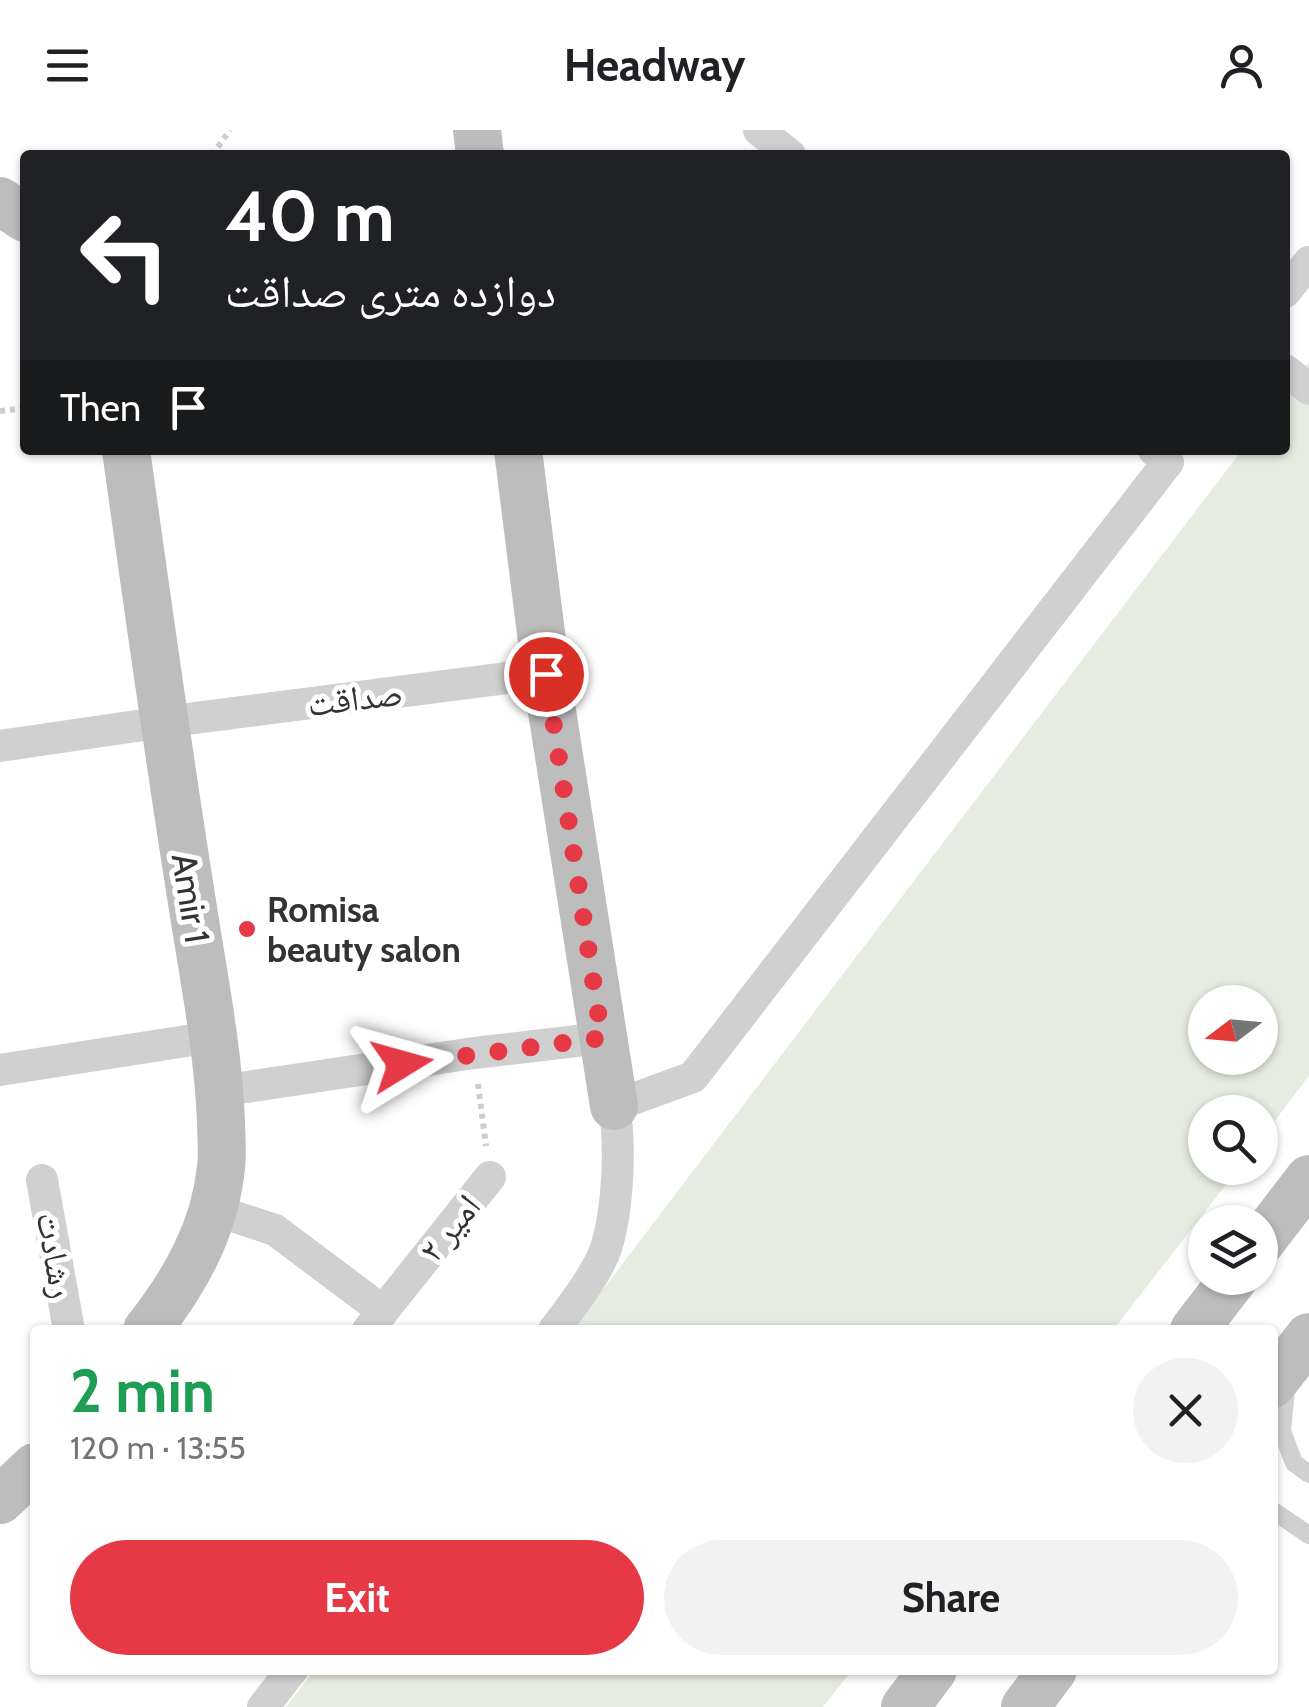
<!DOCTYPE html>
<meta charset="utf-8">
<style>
:root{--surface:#fff;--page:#f2f2f2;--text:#202124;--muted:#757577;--accent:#e63946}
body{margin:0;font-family:Cabin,"Noto Naskh Arabic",sans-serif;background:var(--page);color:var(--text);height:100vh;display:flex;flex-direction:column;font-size:38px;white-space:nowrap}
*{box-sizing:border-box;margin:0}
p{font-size:32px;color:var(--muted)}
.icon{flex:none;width:55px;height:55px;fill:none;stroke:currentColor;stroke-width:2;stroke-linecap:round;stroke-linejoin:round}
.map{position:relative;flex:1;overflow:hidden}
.drawer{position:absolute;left:30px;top:1195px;width:1248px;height:350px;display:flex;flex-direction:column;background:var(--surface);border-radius:10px;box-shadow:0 2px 8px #0004}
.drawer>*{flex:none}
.hud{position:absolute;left:20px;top:20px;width:1270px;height:305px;border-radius:10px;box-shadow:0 2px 8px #0004;background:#202124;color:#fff;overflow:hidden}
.needle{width:65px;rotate:254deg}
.fabs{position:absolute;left:1188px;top:855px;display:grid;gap:20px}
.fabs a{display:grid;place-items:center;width:90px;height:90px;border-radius:50%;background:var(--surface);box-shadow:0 2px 8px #0004;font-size:50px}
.pin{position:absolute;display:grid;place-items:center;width:85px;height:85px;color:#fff;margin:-42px;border:5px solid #fff;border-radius:50%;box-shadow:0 2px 10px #0007}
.me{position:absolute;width:110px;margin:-55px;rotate:82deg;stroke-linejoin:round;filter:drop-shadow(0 0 8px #0008)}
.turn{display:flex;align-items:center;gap:35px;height:210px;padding:0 40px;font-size:45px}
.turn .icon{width:130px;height:130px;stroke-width:2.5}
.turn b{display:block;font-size:70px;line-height:85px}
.then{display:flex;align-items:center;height:95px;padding:0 40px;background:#0003;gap:20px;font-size:38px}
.round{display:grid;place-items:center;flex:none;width:105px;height:105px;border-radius:52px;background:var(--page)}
.headline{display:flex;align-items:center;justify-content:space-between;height:170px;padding:0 40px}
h1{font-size:60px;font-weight:700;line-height:75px;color:#1e9e55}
.cta{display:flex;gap:20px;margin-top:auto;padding:20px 40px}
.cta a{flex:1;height:115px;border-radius:60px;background:var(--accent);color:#fff;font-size:40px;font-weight:700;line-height:115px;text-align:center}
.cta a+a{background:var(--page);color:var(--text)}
header{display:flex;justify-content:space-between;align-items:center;height:130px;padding:0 40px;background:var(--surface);font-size:45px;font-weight:700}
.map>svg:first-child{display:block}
</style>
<header><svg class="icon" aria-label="menu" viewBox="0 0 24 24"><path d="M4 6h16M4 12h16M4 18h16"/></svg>Headway<svg class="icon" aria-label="person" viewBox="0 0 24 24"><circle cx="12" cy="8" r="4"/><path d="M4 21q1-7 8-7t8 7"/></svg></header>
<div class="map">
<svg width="1309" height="1577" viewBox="0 0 1309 1577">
<rect width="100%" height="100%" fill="#fff"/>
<path fill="#e6ecdf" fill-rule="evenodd" d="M1309,232V946L1260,1010V982H1205V1038H1239L1113,1200H572L1242,320H1285V263ZM1205,872H1260V928H1205Z
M314,1540H852L823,1577H286Z"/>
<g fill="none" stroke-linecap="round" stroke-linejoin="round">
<path stroke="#cdcdcd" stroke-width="6" stroke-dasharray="5 5" stroke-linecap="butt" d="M212,25L230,0
M0,281L25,278
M478,954L486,1016"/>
<path stroke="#d0d0d0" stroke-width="18" d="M1287,1249L1282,1301L1294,1333L1309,1344
M1272,1380L1309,1405"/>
<path stroke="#d0d0d0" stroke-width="32" d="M759,0L790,25
M1285,162L1309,132
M1285,240L1309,259
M0,616L164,592L546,543
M0,940L212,907
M220,961L474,923L602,908
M42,1050L69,1200
M214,1080L275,1100L383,1181
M368,1200L490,1047
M554,1200C571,1177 599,1142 607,1115C618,1077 621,1014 614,976L693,947L1168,332L1154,320
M263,1577L292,1540"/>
<path stroke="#bdbdbd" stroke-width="48" d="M477,0L480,25
M0,71L25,88
M126,320C147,471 168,622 192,772C203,844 218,918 221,991C221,1006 223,1022 221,1037C215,1099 185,1152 147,1200
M518,320L546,543L614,976
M1260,1113L1309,1049
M1194,1200L1234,1148
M1272,1254L1309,1207
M0,1370L35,1337
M905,1577L933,1540
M1025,1577L1053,1540"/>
</g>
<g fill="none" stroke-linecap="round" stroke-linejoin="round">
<path stroke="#e63946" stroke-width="18" stroke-dasharray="0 32.4" d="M402,934L602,908L546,544"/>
</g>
<circle fill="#e63946" stroke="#fff" stroke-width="4" cx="247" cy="799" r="10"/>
<g text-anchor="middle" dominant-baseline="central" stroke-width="10" stroke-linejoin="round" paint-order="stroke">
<g font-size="35" fill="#333" stroke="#fff">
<text transform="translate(355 568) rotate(-7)">صداقت</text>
<text transform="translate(191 768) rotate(81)">Amir 1</text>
<text transform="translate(449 1098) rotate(-51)">امیر ۲</text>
<text transform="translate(56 1125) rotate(80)">رشادت</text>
</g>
<g font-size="35" font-weight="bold" fill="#333" stroke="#fff" text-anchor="start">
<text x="267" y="779">Romisa<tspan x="267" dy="40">beauty salon</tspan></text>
</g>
</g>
</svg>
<div class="fabs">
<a><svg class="needle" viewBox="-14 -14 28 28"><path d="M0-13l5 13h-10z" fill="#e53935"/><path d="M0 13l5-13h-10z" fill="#757577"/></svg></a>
<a><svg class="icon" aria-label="search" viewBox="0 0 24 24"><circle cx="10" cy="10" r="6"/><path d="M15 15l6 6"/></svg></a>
<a><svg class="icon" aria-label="layers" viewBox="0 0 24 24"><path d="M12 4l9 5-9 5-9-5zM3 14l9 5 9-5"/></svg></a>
</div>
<div class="pin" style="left:546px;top:544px;background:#d93025"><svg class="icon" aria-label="arrive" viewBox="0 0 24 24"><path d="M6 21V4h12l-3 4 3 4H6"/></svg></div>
<svg class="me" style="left:402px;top:934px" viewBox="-20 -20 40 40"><path d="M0-17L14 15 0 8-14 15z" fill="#e63946" stroke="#fff" stroke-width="4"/></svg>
<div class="hud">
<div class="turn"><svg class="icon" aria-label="left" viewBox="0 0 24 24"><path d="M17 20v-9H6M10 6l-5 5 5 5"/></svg><div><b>40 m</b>دوازده متری صداقت</div></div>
<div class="then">Then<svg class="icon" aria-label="arrive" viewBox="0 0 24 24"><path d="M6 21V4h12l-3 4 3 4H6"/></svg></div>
</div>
<section class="drawer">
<div class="headline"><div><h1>2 min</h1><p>120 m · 13:55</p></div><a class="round"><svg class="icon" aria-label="close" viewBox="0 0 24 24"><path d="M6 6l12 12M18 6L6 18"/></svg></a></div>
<div class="cta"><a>Exit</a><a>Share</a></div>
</section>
</div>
